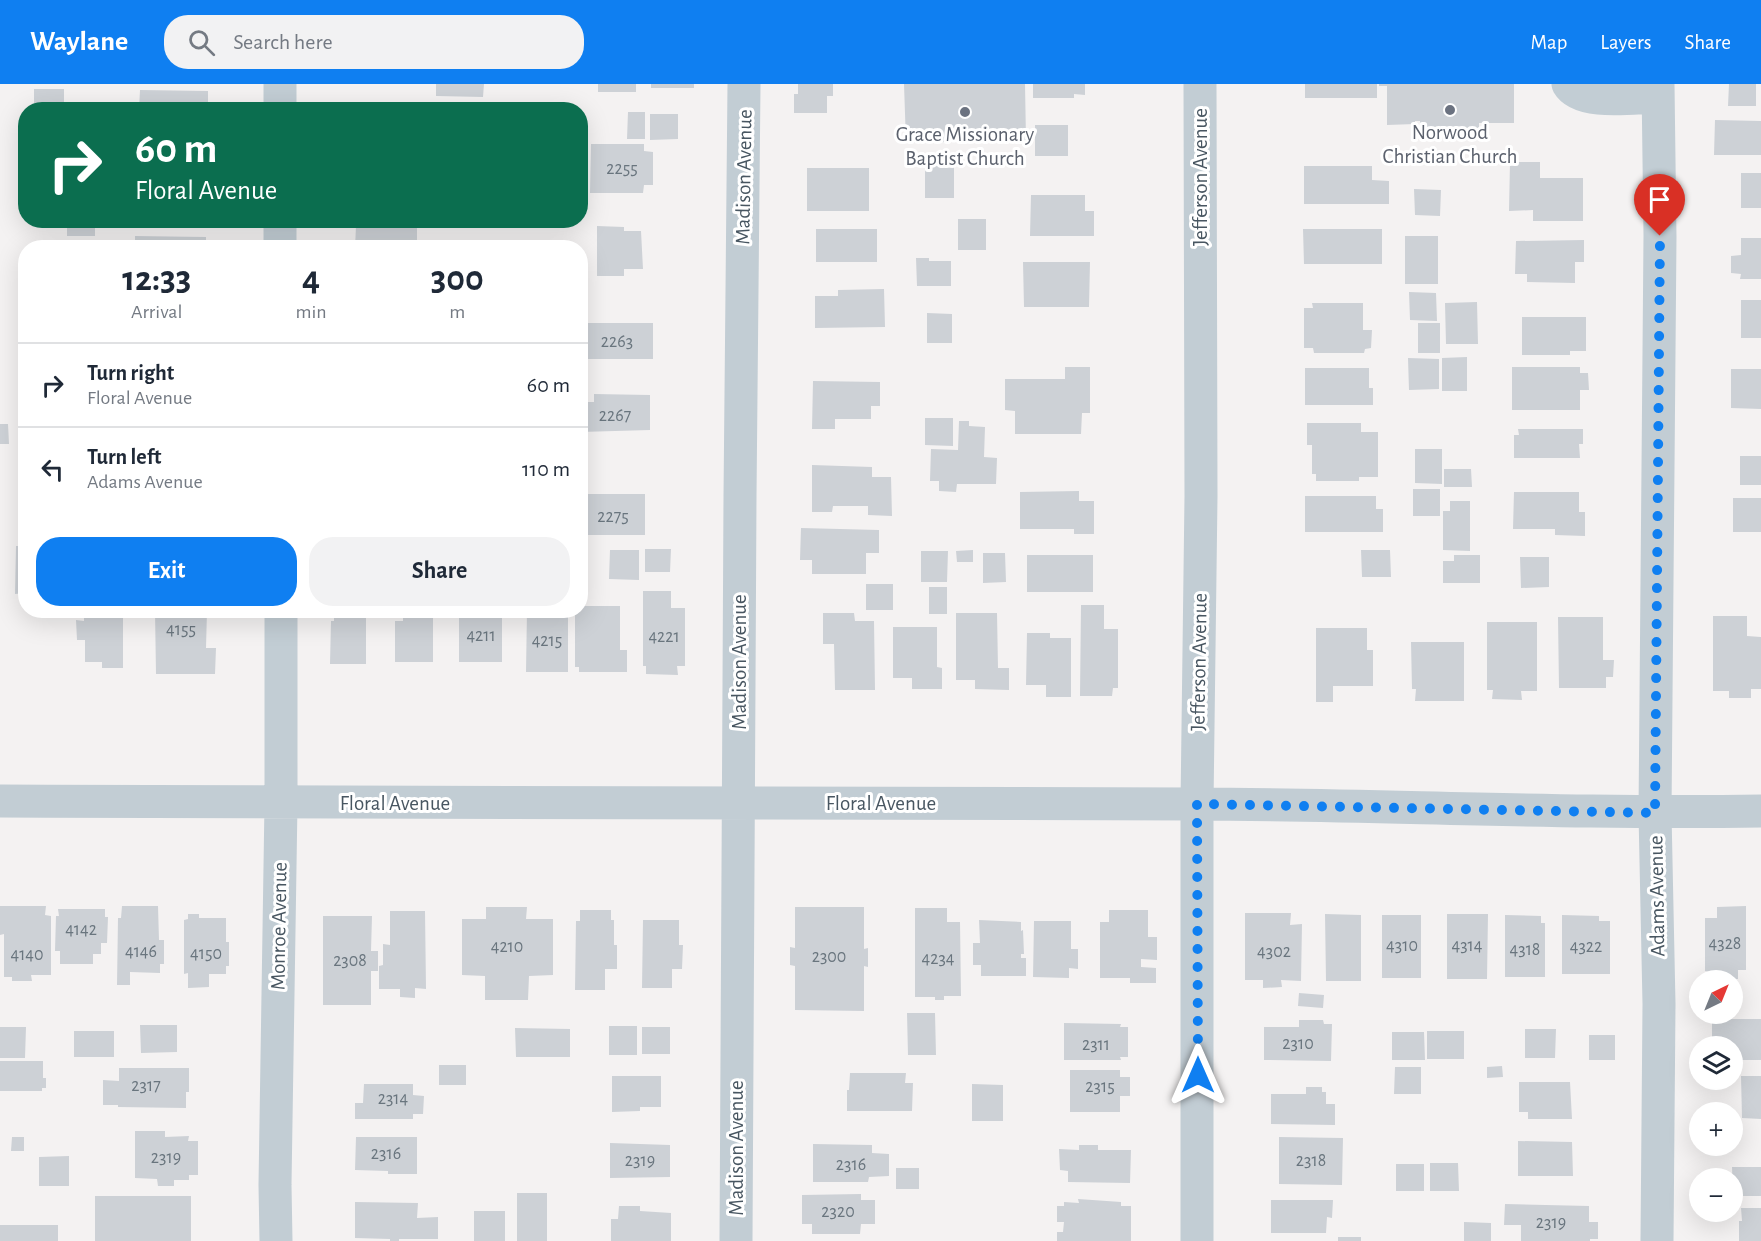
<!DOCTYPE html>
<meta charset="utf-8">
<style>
:root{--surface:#fff;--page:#f2f2f3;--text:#1f2937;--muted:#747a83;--line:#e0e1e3;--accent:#0f7ff1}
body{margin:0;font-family:"Alegreya Sans",sans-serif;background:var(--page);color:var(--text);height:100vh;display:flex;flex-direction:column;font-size:22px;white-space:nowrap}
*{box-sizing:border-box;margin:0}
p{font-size:20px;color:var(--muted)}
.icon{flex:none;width:33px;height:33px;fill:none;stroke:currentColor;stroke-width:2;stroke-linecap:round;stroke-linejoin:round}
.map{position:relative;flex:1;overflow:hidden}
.side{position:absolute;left:18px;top:156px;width:570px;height:378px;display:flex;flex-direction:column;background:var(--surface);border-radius:24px;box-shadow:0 6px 24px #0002}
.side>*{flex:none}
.hud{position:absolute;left:18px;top:18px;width:570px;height:126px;border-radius:24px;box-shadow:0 6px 24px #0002;background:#0b6e4f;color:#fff;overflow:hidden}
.needle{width:39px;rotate:43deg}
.controls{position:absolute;left:1689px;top:886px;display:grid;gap:12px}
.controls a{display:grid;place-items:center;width:54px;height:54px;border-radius:50%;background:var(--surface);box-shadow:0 6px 24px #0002;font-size:30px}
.pin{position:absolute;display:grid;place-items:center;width:51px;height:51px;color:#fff;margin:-62px -26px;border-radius:50% 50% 50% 0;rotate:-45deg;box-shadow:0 0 6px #0007}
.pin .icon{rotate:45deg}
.me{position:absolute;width:66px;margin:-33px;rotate:0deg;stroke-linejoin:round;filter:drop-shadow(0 0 4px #0008)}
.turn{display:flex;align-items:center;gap:21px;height:126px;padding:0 18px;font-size:27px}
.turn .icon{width:78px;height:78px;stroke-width:2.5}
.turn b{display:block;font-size:42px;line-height:51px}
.eta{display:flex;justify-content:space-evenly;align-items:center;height:102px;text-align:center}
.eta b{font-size:36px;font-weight:700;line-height:42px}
.action{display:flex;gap:12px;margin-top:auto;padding:12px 18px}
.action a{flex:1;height:69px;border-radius:24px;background:var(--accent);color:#fff;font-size:24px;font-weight:700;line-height:69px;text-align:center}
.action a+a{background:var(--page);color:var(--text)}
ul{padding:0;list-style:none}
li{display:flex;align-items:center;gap:18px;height:84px;padding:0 18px;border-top:2px solid var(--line)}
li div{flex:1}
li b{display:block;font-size:22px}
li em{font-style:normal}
header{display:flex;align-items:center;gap:36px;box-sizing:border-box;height:84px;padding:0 30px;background:var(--accent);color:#fff}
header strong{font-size:28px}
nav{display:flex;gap:33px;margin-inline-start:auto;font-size:21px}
.search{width:420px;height:54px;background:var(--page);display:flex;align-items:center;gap:15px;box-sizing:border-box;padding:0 21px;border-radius:24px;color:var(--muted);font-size:22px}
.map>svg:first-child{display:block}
</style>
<header>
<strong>Waylane</strong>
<div class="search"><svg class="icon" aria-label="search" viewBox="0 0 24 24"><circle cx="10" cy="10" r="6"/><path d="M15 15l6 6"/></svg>Search here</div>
<nav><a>Map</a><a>Layers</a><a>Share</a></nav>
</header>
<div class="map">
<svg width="1761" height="1157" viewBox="0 0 1761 1157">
<rect width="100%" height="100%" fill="#f4f2f2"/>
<path fill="#cdd1d6" d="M436,0H484L483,13L436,12Z
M598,0H636V8H598Z
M651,0H694V4H651Z
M798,0H833V12H827V29H794V10H798Z
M904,0H1025L1026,56L906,59Z
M1033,0H1085V11L1074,10V14H1033Z
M1305,0H1377V14H1305Z
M1379,0H1514V39H1479V47H1420V37H1415V40L1387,41V2H1379Z
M1729,0H1756V22H1728Z
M34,5H64V26H34Z
M140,6L208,7V26H139Z
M66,22H95V26H66Z
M628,28H645V55H627Z
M650,30H678V55L650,56Z
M1715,36L1761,37V71H1714Z
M1035,41H1068V72H1035Z
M591,60H644V67L653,68V101H644L643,109H590Z
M925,72L954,73V114H925Z
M1510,78H1540V94H1583V137H1533V126L1509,127Z
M1304,82H1372V96L1389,97V120H1304Z
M807,84H869V127H807Z
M1741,89H1761V124H1741Z
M1414,105L1441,106L1440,132L1415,131Z
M1031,111H1085V127H1094V152H1030Z
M958,135H986V166H958Z
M67,136H95V152H67Z
M356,142H417V164H355Z
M597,142L624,143V147H641L643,185H624V192H597Z
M816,145H877V178H816Z
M1303,145H1382V180H1304Z
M135,152L206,153V164H135Z
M1405,152H1438V200H1405Z
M1741,154H1761V195H1740L1741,190L1731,189V172L1741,171Z
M1584,156V178H1575V199L1527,198V190H1515L1516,157Z
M480,160H508V164H480Z
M916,174H929V177H951V202H917Z
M1023,178H1090L1089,223H1024Z
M884,205L885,243L815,244V212H838V206Z
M1409,208L1436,209L1437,237L1410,236Z
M1741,216H1761V254H1741Z
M1477,218L1478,260H1446L1445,219Z
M1312,219H1363V246H1372L1371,264L1365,265L1364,269H1314L1313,264H1304V224H1313Z
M927,229L952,230V259H927Z
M1522,233H1586V267H1570V271H1522Z
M580,239H653V275H580Z
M1418,239H1440V269H1418Z
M1467,273V307H1442V274Z
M1408,274L1439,275V305L1409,306Z
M1065,283H1090V329H1082L1081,350H1015V327L1005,326V295H1065Z
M1512,283H1580V289H1588L1589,306H1580V326H1512Z
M1305,284H1369V304H1373V321H1305Z
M1731,285H1761V325L1731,324Z
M813,297L880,298V322H871V335H835V345H812Z
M594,310L650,311V346L580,348V318H594Z
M925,334H953V362L925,361Z
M959,337H969V342L985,343L984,373L997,374L996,400H957L956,408L939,407V397H930L931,365L958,366Z
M1307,339H1361V348H1378V393H1359V397H1316V390H1312V361H1307Z
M0,340H8L9,360H0Z
M1518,345H1583V360H1579L1580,374H1514V351H1519Z
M1415,365H1442V400L1415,399Z
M1740,372H1761V401H1740Z
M812,381L872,383V393H891L892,432L868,431V422H833L832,428H812Z
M1444,385H1471L1472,403H1444Z
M1413,405H1440V432H1413Z
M1079,407V417H1094V450H1074V445H1020V408Z
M1514,408H1579V428H1585V452L1555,451V445H1513Z
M580,410H645V451H580Z
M1305,412H1376V425H1383V448H1305Z
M1733,414H1761V448H1733Z
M1450,417H1470V467L1443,466V427H1450Z
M801,444L879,446V469H866V490H812V476H800Z
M16,462H26V509L15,510Z
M645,465H671L670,488H645Z
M610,466H639V496L609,495Z
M973,466V478H957L956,467Z
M1361,466H1390L1391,493H1362Z
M921,467H948L947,498H921Z
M983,469H1005L1006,498L983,499Z
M1027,471H1093V508H1027Z
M1454,471H1480V499H1443V477H1454Z
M1520,473H1549V503L1521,504Z
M866,500H893V526H866Z
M929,503H947V530H929Z
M643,507H671V524H685V582H677L678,591L646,590V582H643Z
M1081,521H1104V545H1118V604H1113L1112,612H1080Z
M580,522H620V566H627V588H579V583H575V526H580Z
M84,526H123V584H102V578H85V556H77L76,536L84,537Z
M334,526H366V580H330L331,537H334Z
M459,526H502V578H459Z
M527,526H568V588H526Z
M155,527H207L206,564H216L215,590H156Z
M403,527H433V578H395V537H403Z
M823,529H854L855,537H874L875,606H835L834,560H823Z
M956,529H997L998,584H1009V606L975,605V596H956Z
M1713,532H1747V552L1761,553V605H1751V614H1729V607H1713Z
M1558,533H1603V576H1614L1613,593H1606V604H1559Z
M1487,538H1537V607H1521L1522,616L1492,615L1493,606H1487Z
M893,543H937V583L942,584V605H912V594H893Z
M1316,544H1367V566H1373V602H1333V618H1316Z
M1027,549H1050V554H1071V613H1046V601H1026Z
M1411,558H1464V617H1415L1416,605H1412Z
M0,822H46L45,831L51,832V891H31L32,897H12V893H4V850L0,851Z
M122,822H158L159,856H164V880H160V889L130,888V901H117L118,834H121Z
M1746,822V886H1738V895H1709L1710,888L1705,887V834H1717V823Z
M486,823H527L526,835H553V891L529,892L528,916H485V892L462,891V835H486Z
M795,823H864V865L868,864V883L864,882V927L795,926V882L790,881V863L795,864Z
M915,824H947V838H960L961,912H944V916H935V913H915Z
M58,825H105V833H108L107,859H101V870H93V880H60V867H55L56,832H59Z
M580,826H611V836H614V861H617V885H605V906H575L576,837H580Z
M1109,826H1148V853H1157V876L1141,875V883L1156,884V899H1130V894H1100V838H1109Z
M390,827H425L426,905L415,904V914L400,913V905H379V882L383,881V860L390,861Z
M1245,829H1291L1290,841L1302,840L1301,897L1281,896L1282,903L1263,904V896H1245Z
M188,830H199V834H226V858H229V882H226V890H209V903L188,904V889L184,890V836L188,835Z
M1325,830L1361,831V897H1326Z
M1447,830H1488L1487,895H1447Z
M1382,831H1421V894H1382Z
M1505,831L1541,832V839H1545V893H1505Z
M1562,831L1599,832V837H1610V890H1562Z
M323,832H372L371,867H378V887H371V921H323Z
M643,836H679V861H683L682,885H672V904H642Z
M979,836L1021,838V847L1023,846L1024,870H1021V874H1026V892H981V881H973V859H980Z
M1034,837H1071V865H1078V885L1069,884V894L1033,893Z
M1299,909L1324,911L1323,924L1298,922Z
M907,929H935L936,971H908Z
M1712,935H1761V976H1732V963H1712Z
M1299,936H1323L1324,940H1332L1331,977L1264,976V943H1299Z
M1064,939L1121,940L1120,943H1128V973H1120L1121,976H1064Z
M140,941H177V968L141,969Z
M609,942H637V971H609Z
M0,943H26L25,974H0Z
M642,943H670V970H642Z
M515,944L570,945V973H516Z
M1525,945H1556L1555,974H1525Z
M74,947H114V973H74Z
M1427,947H1464V975H1427Z
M1392,948H1424L1425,976H1392Z
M1589,951H1615V976H1589Z
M0,977H43V994H46V1004H42V1007H0Z
M439,981H466V1001H439Z
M1502,982L1503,993L1487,994V983Z
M1395,983H1421V1010H1394Z
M119,984H189V1008H186V1024L118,1023V1021H103V996L119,997Z
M1070,986H1120V993H1130V1012H1120V1028H1070Z
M850,989H906L905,999H913L912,1027H847V1006H849Z
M612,992H661V1023H640V1027L612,1028Z
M1741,992H1761V1035L1742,1034Z
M1519,998H1570L1572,1035H1528V1028H1519Z
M364,1000H413V1011L424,1012L423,1030H413V1035H355V1019H363Z
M972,1000L1003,1001V1037H972Z
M1306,1003H1322V1008H1326V1020H1335V1041L1271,1040V1010H1306Z
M135,1047H165V1053L189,1052L188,1057H198V1091H189V1096H174V1102H158L157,1095L135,1094Z
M12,1053H24V1067H11Z
M356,1053H417V1090H388V1087L355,1086Z
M1279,1053L1343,1054L1342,1101L1279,1100Z
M1518,1057L1572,1058L1573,1092H1518Z
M610,1059L670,1061V1093L610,1094Z
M813,1060L872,1061V1069L889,1070V1092L869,1093L868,1098H813Z
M1079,1061H1098V1066H1131L1130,1099L1068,1098V1087L1060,1086L1059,1065L1079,1066Z
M69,1072V1102H39V1073Z
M1430,1079H1458L1459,1107H1430Z
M1396,1080H1424V1107H1396Z
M1732,1083H1761V1112H1733Z
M896,1084H919V1105H896Z
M517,1109H547V1157H517Z
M861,1110V1116H875V1140H861L860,1150H812V1140H802V1111Z
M95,1112H191V1157H95Z
M1078,1115L1121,1118V1122H1131V1157H1057V1148H1063L1064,1138H1057V1122H1064V1118L1079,1119Z
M1271,1116H1333L1332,1134L1327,1133L1326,1149H1271Z
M355,1118L418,1119L417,1134L438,1133V1155H399V1157H390V1155L355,1154Z
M1505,1120L1589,1122V1138H1598V1155H1590V1157H1521V1141H1504Z
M619,1122H640V1127L671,1129V1157H611V1135H618Z
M1741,1124H1761V1157H1739V1137H1742Z
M474,1127H505V1157H474Z
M1464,1138L1491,1139V1157H1464Z
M0,1141H58V1157H0Z
M1338,1153H1361V1157H1338Z"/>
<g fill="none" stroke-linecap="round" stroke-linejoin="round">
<path stroke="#c2cdd4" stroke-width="33" d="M280,0V26
M1568,0C1581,22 1635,13 1658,13
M280,136V164
M0,717C398,720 796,716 1195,720C1384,721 1572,730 1761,727
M276,1157L275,1101L281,719V526
M736,1157L740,413L744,0
M1197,1157V720L1201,412L1200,0
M1657,1157L1659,920L1655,729L1660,152L1658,0"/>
</g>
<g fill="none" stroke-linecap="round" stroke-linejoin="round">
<path stroke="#0f7ff1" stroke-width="10" stroke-dasharray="0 18" d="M1198,991L1197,720L1655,729L1660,152"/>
</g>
<g fill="#6b7280" stroke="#fff" stroke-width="2">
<circle cx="1450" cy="26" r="6"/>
<circle cx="965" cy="28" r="6"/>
</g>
<g text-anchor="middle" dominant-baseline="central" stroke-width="6" stroke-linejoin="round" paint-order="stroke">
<g font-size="18" fill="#69757e">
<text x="622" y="85">2255</text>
<text x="617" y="258">2263</text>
<text x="615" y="332">2267</text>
<text x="613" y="433">2275</text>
<text x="181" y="546">4155</text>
<text x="481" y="552">4211</text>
<text x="664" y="553">4221</text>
<text x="547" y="557">4215</text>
<text x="81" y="846">4142</text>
<text x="1725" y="860">4328</text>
<text x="1402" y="862">4310</text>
<text x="1467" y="862">4314</text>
<text x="507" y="863">4210</text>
<text x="1586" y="863">4322</text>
<text x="1525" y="866">4318</text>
<text x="141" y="868">4146</text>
<text x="1274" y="868">4302</text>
<text x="206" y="870">4150</text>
<text x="27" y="871">4140</text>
<text x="829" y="873">2300</text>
<text x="938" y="875">4234</text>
<text x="350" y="877">2308</text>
<text x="1298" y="960">2310</text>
<text x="1096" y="961">2311</text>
<text x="146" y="1002">2317</text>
<text x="1100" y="1003">2315</text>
<text x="393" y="1015">2314</text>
<text x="386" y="1070">2316</text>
<text x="166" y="1074">2319</text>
<text x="640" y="1077">2319</text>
<text x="1311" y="1077">2318</text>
<text x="851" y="1081">2316</text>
<text x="838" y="1128">2320</text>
<text x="1551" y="1139">2319</text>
</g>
<g font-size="21" fill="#5b616d" stroke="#fff">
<text x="1450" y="48">Norwood<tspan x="1450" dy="24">Christian Church</tspan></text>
<text x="965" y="50">Grace Missionary<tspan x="965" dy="24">Baptist Church</tspan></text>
</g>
<g font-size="21" fill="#485661" stroke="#fff">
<text transform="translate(744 93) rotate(-89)">Madison Avenue</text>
<text transform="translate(1200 93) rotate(-90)">Jefferson Avenue</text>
<text transform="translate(739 578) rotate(-90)">Madison Avenue</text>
<text transform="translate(1199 578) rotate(-89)">Jefferson Avenue</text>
<text x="395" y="719">Floral Avenue</text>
<text x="881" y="719">Floral Avenue</text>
<text transform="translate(1657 812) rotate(-91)">Adams Avenue</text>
<text transform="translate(279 842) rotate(-89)">Monroe Avenue</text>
<text transform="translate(736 1064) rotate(-90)">Madison Avenue</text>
</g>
</g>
</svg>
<div class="controls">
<a><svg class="needle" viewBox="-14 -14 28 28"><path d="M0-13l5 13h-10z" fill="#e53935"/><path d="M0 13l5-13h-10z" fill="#747a83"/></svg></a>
<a><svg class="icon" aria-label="layers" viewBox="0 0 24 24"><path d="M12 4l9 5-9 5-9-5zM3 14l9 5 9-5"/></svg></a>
<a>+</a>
<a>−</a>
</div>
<div class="pin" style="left:1660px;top:152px;background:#d93025"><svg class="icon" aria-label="arrive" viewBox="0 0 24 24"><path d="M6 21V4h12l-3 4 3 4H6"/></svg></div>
<svg class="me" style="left:1198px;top:991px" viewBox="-20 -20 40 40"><path d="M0-17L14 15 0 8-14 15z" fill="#0f7ff1" stroke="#fff" stroke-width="4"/></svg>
<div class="hud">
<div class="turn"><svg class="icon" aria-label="right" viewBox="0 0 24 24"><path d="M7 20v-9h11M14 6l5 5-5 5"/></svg><div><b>60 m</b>Floral Avenue</div></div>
</div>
<section class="side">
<div class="eta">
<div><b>12:33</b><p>Arrival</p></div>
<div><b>4</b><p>min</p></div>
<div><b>300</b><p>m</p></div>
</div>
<ul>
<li><svg class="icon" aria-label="right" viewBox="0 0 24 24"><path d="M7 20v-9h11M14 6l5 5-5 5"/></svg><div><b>Turn right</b><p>Floral Avenue</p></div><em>60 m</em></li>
<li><svg class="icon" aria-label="left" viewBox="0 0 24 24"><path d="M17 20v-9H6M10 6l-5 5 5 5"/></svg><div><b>Turn left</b><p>Adams Avenue</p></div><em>110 m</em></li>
</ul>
<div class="action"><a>Exit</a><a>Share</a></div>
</section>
</div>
